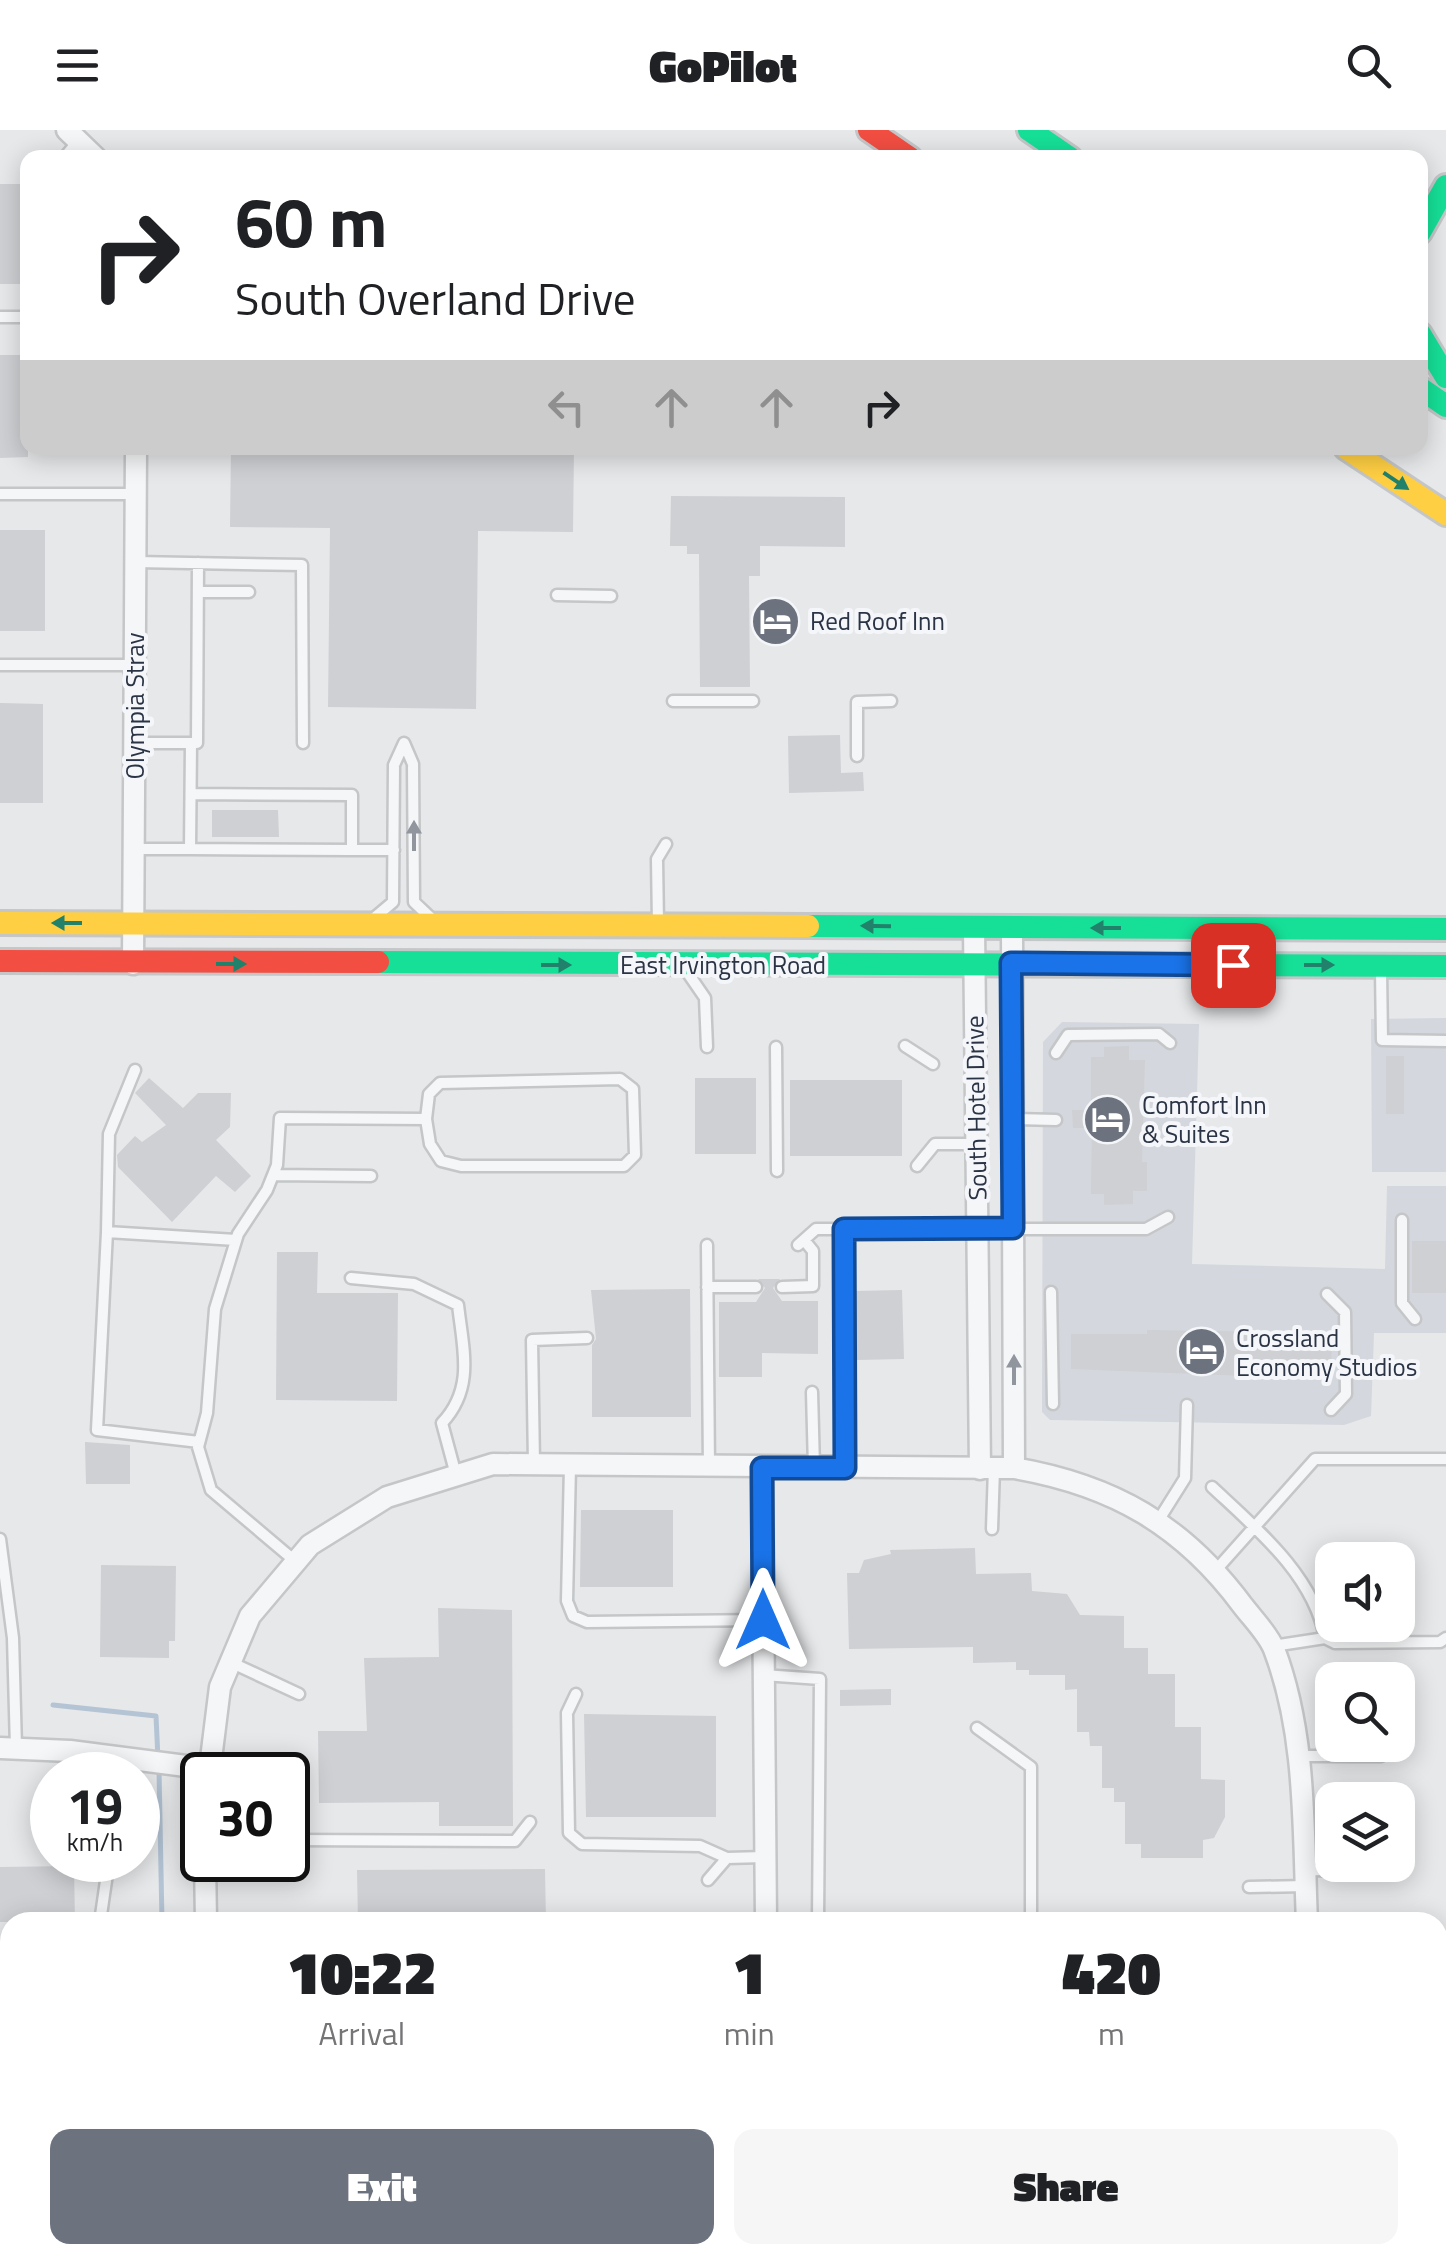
<!DOCTYPE html>
<style>
:root{--surface:#fff;--page:#f6f6f6;--text:#202124;--muted:#757577;--accent:#6c737f}
body{margin:0;font-family:"Titillium Web",sans-serif;background:var(--page);color:var(--text);height:100vh;display:flex;flex-direction:column;font-size:38px;white-space:nowrap}
*{box-sizing:border-box;margin:0}
p{font-size:32px;color:var(--muted)}
.icon{flex:none;width:55px;height:55px;fill:none;stroke:currentColor;stroke-width:2;stroke-linecap:round;stroke-linejoin:round}
.map{position:relative;flex:1;overflow:hidden}
.side{position:absolute;left:0px;top:1782px;width:1448px;height:352px;display:flex;flex-direction:column;background:var(--surface);border-radius:30px 30px 0 0;box-shadow:0 5px 25px #0003}
.side>*{flex:none}
.top-card{position:absolute;left:20px;top:20px;width:1408px;height:305px;border-radius:20px;box-shadow:0 5px 25px #0003;background:#fff;color:var(--text);overflow:hidden}
.fabs{position:absolute;left:1315px;top:1412px;display:grid;gap:20px}
.fabs a{display:grid;place-items:center;width:100px;height:100px;border-radius:20px;background:var(--surface);box-shadow:0 5px 25px #0003;font-size:50px}
.speed{position:absolute;left:30px;top:1622px;display:flex;gap:20px;font-size:50px;font-weight:700;text-align:center}
.speed>*{display:grid;place-content:center;width:130px;height:130px;border-radius:50%;background:var(--surface);box-shadow:0 5px 25px #0003;line-height:1}
.speed small{font-size:25px;font-weight:400}
.speed .limit{border:5px solid #111;border-radius:15px;background:#fff;color:#111}
.pin{position:absolute;display:grid;place-items:center;width:85px;height:85px;color:#fff;margin:-42px;border-radius:20px;box-shadow:0 5px 15px #0006}
.me{position:absolute;width:110px;margin:-55px;rotate:0deg;stroke-linejoin:round;filter:drop-shadow(0 0 8px #0008)}
.turn{display:flex;align-items:center;gap:35px;height:210px;padding:0 50px;font-size:45px}
.turn .icon{width:130px;height:130px;stroke-width:2.5}
.turn b{display:block;font-size:70px;line-height:85px}
.lanes{display:flex;align-items:center;height:95px;padding:0 50px;background:#0003;justify-content:center;gap:50px;direction:ltr}
.lanes .off{opacity:.35}
.eta{display:flex;justify-content:space-evenly;align-items:center;height:170px;text-align:center}
.eta b{font-size:60px;font-weight:800;line-height:70px}
.primary-button{display:flex;gap:20px;margin-top:auto;padding:20px 50px}
.primary-button a{flex:1;height:115px;border-radius:20px;background:var(--accent);color:#fff;font-size:40px;font-weight:800;line-height:115px;text-align:center}
.primary-button a+a{background:var(--page);color:var(--text)}
header{display:flex;justify-content:space-between;align-items:center;height:130px;padding:0 50px;background:var(--surface);font-size:45px;font-weight:800}
.map>svg:first-child{display:block}
</style>
<header><svg class="icon" aria-label="menu" viewBox="0 0 24 24"><path d="M4 6h16M4 12h16M4 18h16"/></svg>GoPilot<svg class="icon" aria-label="search" viewBox="0 0 24 24"><circle cx="10" cy="10" r="6"/><path d="M15 15l6 6"/></svg></header>
<div class="map">
<svg width="1446" height="2133" viewBox="0 0 1446 2133">
<rect width="100%" height="100%" fill="#e6e8ea"/>
<path fill="#d4d7dd" d="M1446,888V1042H1372L1371,889Z
M1062,892L1199,894L1192,1134L1385,1139L1387,1056H1446V1203H1374L1371,1286L1344,1295L1050,1290L1042,1282L1043,912Z"/>
<g fill="none" stroke-linecap="round" stroke-linejoin="round">
<path stroke="#b4c4d5" stroke-width="5" d="M53,1575L156,1586L158,1629
M159,1640L162,1792
M0,2039L10,2045
M116,2125L125,2133
M199,2133V2125
M535,2133V2125"/>
</g>
<path fill="#ced0d3" d="M0,54H28V154H0Z
M0,225H28V327L0,328Z
M231,318H574L573,402L478,401L476,579L328,577L330,398L230,397Z
M671,366L845,367V417L760,416V446H749L750,557H700L699,424H687V416H670Z
M0,400H45V501H0Z
M0,573L43,574V673H0Z
M840,605L841,643L863,642L864,661L789,663L788,606Z
M212,680H278L279,707H212Z
M1129,916V930H1145L1142,1032H1147V1061H1133V1074L1104,1075V1064H1091L1092,998H1073L1072,980H1091V927H1104V917Z
M1386,926H1404V984H1386Z
M149,948L183,978L198,963H231L230,997L216,1010L251,1046L235,1062L216,1046L172,1092L118,1037L117,1025L135,1006L142,1012L166,995L135,963Z
M695,948H756V1024H695Z
M790,950H902V1026H790Z
M1412,1111H1446V1163H1412Z
M277,1122H318L317,1163H398L397,1271L276,1270Z
M758,1149H780L773,1158L782,1171H818V1224L762,1223V1247H719V1172H756L765,1158Z
M690,1159L691,1287H592V1215L596,1209L591,1160Z
M902,1160L904,1229L857,1230L855,1161Z
M1147,1200L1332,1203L1331,1241L1246,1240V1246L1071,1239V1204H1147Z
M85,1312L130,1315V1354H86Z
M581,1380H673V1457H580Z
M975,1418L976,1444L1031,1443L1032,1461L1067,1464L1080,1485L1124,1486V1518H1148V1544H1175V1597H1201V1649L1225,1650V1687L1214,1708L1203,1710V1728H1141V1714H1125V1672H1114V1658H1102V1616H1090L1089,1602H1077V1559L1065,1560V1545H1029V1540H1016V1532L973,1533V1517L849,1519L847,1443H859L864,1430L891,1424L890,1420Z
M101,1435L176,1436L175,1511H169V1528L100,1527Z
M438,1478L512,1480L513,1696H439V1672L319,1673L318,1601H367L364,1528L439,1527Z
M891,1559V1575L840,1576V1560Z
M584,1584L716,1586V1687H586Z
M74,1736L75,1792H0V1737Z
M545,1739L546,1792H358L357,1740Z"/>
<g fill="none" stroke-linecap="round" stroke-linejoin="round">
<defs>
<path id="lane" d="M64,28L79,10
M0,187H28
M0,364H135
M136,432L302,435L303,613
M198,462H249
M557,465L611,466
M0,535H134
M673,571H753
M135,613H197L198,433
M857,626V572L891,571
M134,719H190L191,613
M190,719L352,720V665L191,664
M352,720H394
M374,788L393,772L394,635L404,613L413,634L414,772L433,790
M658,794L657,729L666,714
M683,836L705,868L707,917
M1381,840L1382,910L1446,911
M905,916L933,934
M776,917L777,1041
M1056,923L1068,905L1159,904L1170,913
M135,940L109,1004L107,1102L236,1110
M1013,989L1056,990
M917,1036L935,1014H976
M273,1045L371,1046
M1402,1090V1173L1415,1189
M844,1099L845,1338
M107,1102L97,1300L199,1312
M707,1115L709,1338
M798,1115L816,1099H1146L1168,1087
M351,1148L414,1154L458,1175C463,1219 475,1258 442,1293L456,1345
M707,1157H756
M782,1157L813,1156V1121L804,1110
M1051,1162L1053,1274
M1327,1164L1345,1182L1346,1264L1331,1280
M812,1262L814,1338
M534,1334L532,1210L587,1208
M570,1336L567,1471L573,1486L587,1492L763,1490
M1212,1357C1257,1399 1314,1446 1325,1508L1273,1516
M1158,1391L1185,1348L1187,1275
M992,1399L994,1338
M0,1409L13,1508L16,1618
M295,1431L211,1360L198,1317L207,1283L215,1179L238,1104L267,1060L277,1035L280,988L426,989L430,1014L441,1031L461,1036H624L635,1025L633,959L620,949L440,953L429,964L426,989
M1216,1440L1315,1329H1446
M1325,1508L1335,1513L1440,1512L1446,1508
M230,1532L299,1564
M763,1545L820,1549L818,1791L767,1792
M576,1564L567,1583L569,1703L582,1714L700,1716L727,1728L765,1727
M977,1598L1031,1637V1790
M1299,1626H1381
M288,1710L515,1711L530,1692
M1305,1740L1372,1741
M708,1750L727,1728
M1249,1757L1306,1756
M100,1792L107,1744L103,1730
M0,1835L10,1840
M1093,2125V2133
M576,2133L575,2126H611"/>
<path id="street" d="M67,0L96,28
M974,797L980,1339
M1012,798L1014,1338
M133,834L136,318
M762,1338L766,1792
M0,1618L70,1621L209,1639
M209,1645L220,1557L250,1486L310,1415L387,1367L493,1334L1014,1338C1113,1355 1183,1395 1243,1476C1253,1489 1268,1504 1274,1519C1307,1605 1303,1702 1307,1792
M205,1730L206,1792
M1438,1944H1446
M761,2125L762,2133
M1313,2125V2133"/>
<path id="fast" d="M1029,0L1070,28
M1420,102L1446,56
M1420,204L1446,247
M1420,258L1446,276
M808,796L1446,799
M378,832L1446,836"/>
<path id="slow" d="M1346,318L1446,384
M0,793L808,796"/>
<path id="jam" d="M869,0L910,28
M0,831L378,832"/>
</defs>
<use href="#lane" stroke="#c4c6c8" stroke-width="15"/>
<use href="#street" stroke="#c4c6c8" stroke-width="25"/>
<use href="#fast" stroke="#c4c6c8" stroke-width="28"/>
<use href="#slow" stroke="#c4c6c8" stroke-width="28"/>
<use href="#jam" stroke="#c4c6c8" stroke-width="28"/>
<use href="#lane" stroke="#f5f6f7" stroke-width="10"/>
<use href="#street" stroke="#f5f6f7" stroke-width="20"/>
<use href="#fast" stroke="#16e098" stroke-width="22"/>
<use href="#slow" stroke="#ffcf43" stroke-width="22"/>
<use href="#jam" stroke="#f24e42" stroke-width="22"/>
</g>
<defs><path id="oneway-solid" d="M-6-.8H1V-3.2L6.5 0L1 3.2V.8H-6Z" transform="scale(2.5)"/></defs>
<g fill="#22816a">
<use href="#oneway-solid" transform="translate(1396 351) rotate(34)"/>
<use href="#oneway-solid" transform="translate(67 793) rotate(180)"/>
<use href="#oneway-solid" transform="translate(876 796) rotate(-179)"/>
<use href="#oneway-solid" transform="translate(1106 798) rotate(-180)"/>
<use href="#oneway-solid" transform="translate(231 834)"/>
<use href="#oneway-solid" transform="translate(556 835)"/>
<use href="#oneway-solid" transform="translate(1319 835)"/>
</g>
<g fill="#90959e">
<use href="#oneway-solid" transform="translate(414 706) rotate(-90)"/>
<use href="#oneway-solid" transform="translate(1014 1240) rotate(-90)"/>
</g>
<g fill="none" stroke-linecap="round" stroke-linejoin="round">
<defs>
<path id="route" d="M763,1490L762,1338H845L844,1099L1013,1098L1011,833L1233,835"/>
</defs>
<use href="#route" stroke="#114b97" stroke-width="25"/>
<use href="#route" stroke="#1a73e8" stroke-width="18"/>
</g>
<defs>
<symbol id="hotel-disc" viewBox="-11 -11 22 22"><circle r="9.5" fill="#6c737f" stroke="#f4f6f9"/><path d="M-6-4.5h1.5V1H6V5H4.5V3h-9V5H-6ZM-4 0a1.8 1.8 0 1 1 3.6 0ZM.5 0V-2.5h3Q6-2.5 6 0Z" fill="#fff"/></symbol>
</defs>
<g fill-rule="evenodd">
<use href="#hotel-disc" x="748" y="464" width="55" height="55"/>
<use href="#hotel-disc" x="1080" y="962" width="55" height="55"/>
<use href="#hotel-disc" x="1174" y="1194" width="55" height="55"/>
</g>
<g text-anchor="middle" dominant-baseline="central" stroke-width="8" stroke-linejoin="round" paint-order="stroke">
<g font-size="25" fill="#2b3445" stroke="#f4f6f9" text-anchor="start">
<text x="810" y="491">Red Roof Inn</text>
<text x="1142" y="975">Comfort Inn<tspan x="1142" dy="29">&amp; Suites</tspan></text>
<text x="1236" y="1208">Crossland<tspan x="1236" dy="29">Economy Studios</tspan></text>
</g>
<g font-size="25" fill="#2b3445" stroke="#f4f6f9">
<text transform="translate(135 576) rotate(-90)">Olympia Strav</text>
<text x="723" y="835">East Irvington Road</text>
<text transform="translate(976 978) rotate(-91)">South Hotel Drive</text>
</g>
</g>
</svg>
<div class="fabs">
<a><svg class="icon" aria-label="sound" viewBox="0 0 24 24"><path d="M4 9h4l5-4v14l-5-4H4zM17 9q2 3 0 6"/></svg></a>
<a><svg class="icon" aria-label="search" viewBox="0 0 24 24"><circle cx="10" cy="10" r="6"/><path d="M15 15l6 6"/></svg></a>
<a><svg class="icon" aria-label="layers" viewBox="0 0 24 24"><path d="M12 4l9 5-9 5-9-5zM3 14l9 5 9-5"/></svg></a>
</div>
<div class="speed"><div>19<small>km/h</small></div><div class="limit">30</div></div>
<div class="pin" style="left:1233px;top:835px;background:#d93025"><svg class="icon" aria-label="arrive" viewBox="0 0 24 24"><path d="M6 21V4h12l-3 4 3 4H6"/></svg></div>
<svg class="me" style="left:763px;top:1490px" viewBox="-20 -20 40 40"><path d="M0-17L14 15 0 8-14 15z" fill="#1a73e8" stroke="#fff" stroke-width="4"/></svg>
<div class="top-card">
<div class="turn"><svg class="icon" aria-label="right" viewBox="0 0 24 24"><path d="M7 20v-9h11M14 6l5 5-5 5"/></svg><div><b>60 m</b>South Overland Drive</div></div>
<div class="lanes"><svg class="icon off" aria-label="left" viewBox="0 0 24 24"><path d="M17 20v-9H6M10 6l-5 5 5 5"/></svg><svg class="icon off" aria-label="ahead" viewBox="0 0 24 24"><path d="M12 20V5M6 11l6-6 6 6"/></svg><svg class="icon off" aria-label="ahead" viewBox="0 0 24 24"><path d="M12 20V5M6 11l6-6 6 6"/></svg><svg class="icon" aria-label="right" viewBox="0 0 24 24"><path d="M7 20v-9h11M14 6l5 5-5 5"/></svg></div>
</div>
<section class="side">
<div class="eta">
<div><b>10:22</b><p>Arrival</p></div>
<div><b>1</b><p>min</p></div>
<div><b>420</b><p>m</p></div>
</div>
<div class="primary-button"><a>Exit</a><a>Share</a></div>
</section>
</div>
